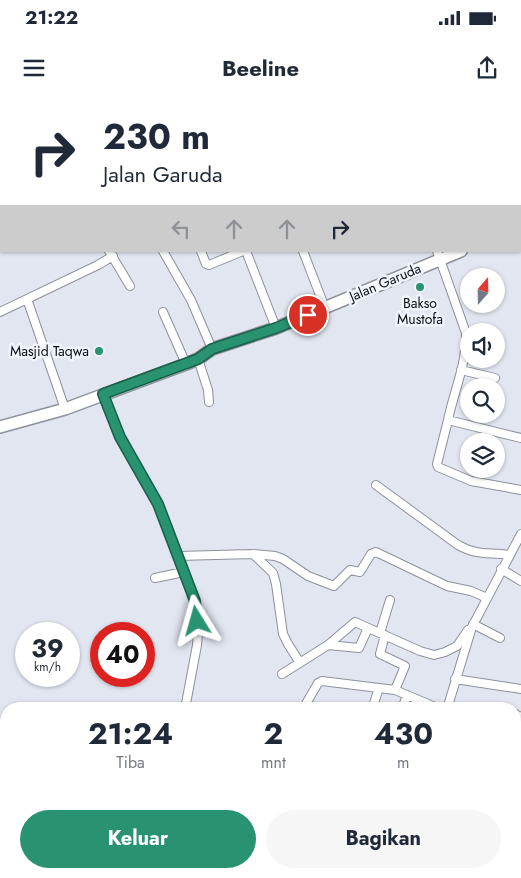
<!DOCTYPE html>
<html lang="id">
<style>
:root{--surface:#fff;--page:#f6f6f7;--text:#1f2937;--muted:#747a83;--accent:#289271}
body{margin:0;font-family:Jost,sans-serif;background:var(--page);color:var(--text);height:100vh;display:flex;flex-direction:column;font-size:19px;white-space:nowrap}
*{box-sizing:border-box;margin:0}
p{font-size:16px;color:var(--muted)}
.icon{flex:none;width:28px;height:28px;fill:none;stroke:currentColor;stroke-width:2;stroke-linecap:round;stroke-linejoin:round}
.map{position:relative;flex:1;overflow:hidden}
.side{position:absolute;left:0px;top:602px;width:521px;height:176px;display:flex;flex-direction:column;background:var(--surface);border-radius:20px 20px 0 0;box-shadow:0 1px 4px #0004}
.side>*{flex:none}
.hud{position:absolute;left:0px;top:0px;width:521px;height:152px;box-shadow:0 1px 4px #0004;background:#fff;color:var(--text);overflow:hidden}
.needle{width:32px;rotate:20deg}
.buttons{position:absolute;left:460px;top:168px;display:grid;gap:10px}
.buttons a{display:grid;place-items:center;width:45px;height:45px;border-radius:50%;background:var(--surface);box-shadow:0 1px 4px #0004;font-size:25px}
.speed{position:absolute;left:15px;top:522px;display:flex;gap:10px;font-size:25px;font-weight:700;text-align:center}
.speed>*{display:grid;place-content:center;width:65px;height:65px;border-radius:50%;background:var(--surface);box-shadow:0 1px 4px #0004;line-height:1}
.speed small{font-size:12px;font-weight:400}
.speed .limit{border:8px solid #d22;background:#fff;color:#111}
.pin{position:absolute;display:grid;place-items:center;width:42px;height:42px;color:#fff;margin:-21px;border:2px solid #fff;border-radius:50%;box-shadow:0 1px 5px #0007}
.me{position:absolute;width:55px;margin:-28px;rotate:352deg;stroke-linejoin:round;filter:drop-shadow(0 0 4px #0008)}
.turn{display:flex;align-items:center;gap:18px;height:105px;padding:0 20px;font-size:22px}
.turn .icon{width:65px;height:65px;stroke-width:2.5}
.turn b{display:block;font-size:35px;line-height:42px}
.lanes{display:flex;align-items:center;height:48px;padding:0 20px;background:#0003;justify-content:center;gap:25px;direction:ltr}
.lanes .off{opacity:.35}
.eta{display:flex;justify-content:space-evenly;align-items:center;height:85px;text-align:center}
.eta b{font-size:30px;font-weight:700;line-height:35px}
.primary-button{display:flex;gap:10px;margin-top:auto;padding:10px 20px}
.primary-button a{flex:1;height:58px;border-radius:30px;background:var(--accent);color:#fff;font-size:20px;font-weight:700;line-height:58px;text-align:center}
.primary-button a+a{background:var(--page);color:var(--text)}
.status{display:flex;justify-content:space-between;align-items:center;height:35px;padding:0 25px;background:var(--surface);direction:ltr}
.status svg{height:14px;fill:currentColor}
header{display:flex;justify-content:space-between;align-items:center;height:65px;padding:0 20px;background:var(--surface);font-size:22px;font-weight:700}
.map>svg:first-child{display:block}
</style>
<div class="status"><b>21:22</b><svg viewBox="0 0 49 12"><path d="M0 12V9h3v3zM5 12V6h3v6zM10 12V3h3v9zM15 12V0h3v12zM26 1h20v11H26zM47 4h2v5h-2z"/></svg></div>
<header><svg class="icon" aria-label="menu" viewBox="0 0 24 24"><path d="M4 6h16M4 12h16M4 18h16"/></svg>Beeline<svg class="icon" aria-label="share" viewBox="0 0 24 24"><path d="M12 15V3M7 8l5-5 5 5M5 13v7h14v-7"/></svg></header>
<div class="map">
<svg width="521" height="778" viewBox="0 0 521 778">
<rect width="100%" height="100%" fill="#e2e6f0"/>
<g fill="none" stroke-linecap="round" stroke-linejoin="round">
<defs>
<path id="minor" d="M56,0V1
M102,0V1
M164,0L165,1
M235,0L236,1
M369,0V1
M475,0L476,1
M316,1L320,0
M520,7H521
M0,99H1
M520,143L521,146
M109,151L130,186
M163,151L191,200L212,249
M201,151L206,164L209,165L243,151
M246,151L276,228
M303,151L325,208
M437,151L466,233C467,263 454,291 448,320L521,338
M27,199L65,309
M0,212L98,165L113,156
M163,212L186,264
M198,259L208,290L209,302
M461,270L495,278
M103,294L119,337L158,404L195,501L198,533L197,545L185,609
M448,320L437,364L438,367L471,381L521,390
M376,385L458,445C478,456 487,452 509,455
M253,454L273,473L276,484L283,534L288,544L300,563
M178,456L253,454L275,456L283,459L308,476L334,486L350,470L360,472L371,454L376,452L447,486L471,491L487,498
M501,469L521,481
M155,478L184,472
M473,524L500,538
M380,533L390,500
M385,535L380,554L405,566L395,590
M328,545L355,522L420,551L434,555L445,552L457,546L468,530
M282,574L328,545L359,548L368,528
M455,579L521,589
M303,609L318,583L322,581L395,590L440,609
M372,609L379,588
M402,609L407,595
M447,609L472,527L521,434
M515,614L521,617
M0,652L6,648
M0,709L6,714
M93,772L94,778
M168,772V778
M255,772L256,778
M305,772L306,778
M491,772L492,778
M10,778V772"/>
<path id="highway" d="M520,128H521
M0,327L65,309L186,264L198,259L212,249L276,228L461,151"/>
</defs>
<use href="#minor" stroke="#8c919a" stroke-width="10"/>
<use href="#highway" stroke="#8c919a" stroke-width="14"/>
<use href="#minor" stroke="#fff" stroke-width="8"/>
<use href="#highway" stroke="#fff" stroke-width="11"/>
</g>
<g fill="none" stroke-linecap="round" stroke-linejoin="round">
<defs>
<path id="route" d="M197,521L195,501L158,404L120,337L103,294L198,259L212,249L276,228L308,215"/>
</defs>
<use href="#route" stroke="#1a5f49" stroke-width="12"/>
<use href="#route" stroke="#289271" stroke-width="9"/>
</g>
<g fill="#289271" stroke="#eff4fe" stroke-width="2">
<circle cx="420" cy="187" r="5"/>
<circle cx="99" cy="251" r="5"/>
</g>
<g text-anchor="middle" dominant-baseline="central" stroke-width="5" stroke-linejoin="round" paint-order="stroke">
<g font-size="14" fill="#0b0d10" stroke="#eff4fe">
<text transform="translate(385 182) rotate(-23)">Jalan Garuda</text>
</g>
<g font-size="14" fill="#0b0d10" stroke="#eff4fe">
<text x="420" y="203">Bakso<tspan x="420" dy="16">Mustofa</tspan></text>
<text x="89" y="251" text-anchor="end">Masjid Taqwa</text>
</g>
</g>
</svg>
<div class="buttons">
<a><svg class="needle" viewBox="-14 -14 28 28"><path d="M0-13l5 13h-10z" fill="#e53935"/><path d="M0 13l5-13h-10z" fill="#747a83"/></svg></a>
<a><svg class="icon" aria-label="sound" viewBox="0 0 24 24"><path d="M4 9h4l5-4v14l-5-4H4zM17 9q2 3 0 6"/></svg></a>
<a><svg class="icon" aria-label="search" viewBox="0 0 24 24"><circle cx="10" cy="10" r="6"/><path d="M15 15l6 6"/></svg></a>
<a><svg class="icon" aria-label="layers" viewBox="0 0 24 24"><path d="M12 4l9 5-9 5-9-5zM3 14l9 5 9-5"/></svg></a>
</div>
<div class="speed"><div>39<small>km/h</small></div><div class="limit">40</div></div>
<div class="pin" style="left:308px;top:215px;background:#d93025"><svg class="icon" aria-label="arrive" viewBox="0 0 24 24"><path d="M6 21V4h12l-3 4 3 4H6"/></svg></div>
<svg class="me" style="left:197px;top:521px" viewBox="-20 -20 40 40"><path d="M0-17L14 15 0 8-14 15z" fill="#289271" stroke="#fff" stroke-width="4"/></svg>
<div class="hud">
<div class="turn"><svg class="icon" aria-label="right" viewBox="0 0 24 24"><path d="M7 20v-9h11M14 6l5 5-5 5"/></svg><div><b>230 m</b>Jalan Garuda</div></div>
<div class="lanes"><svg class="icon off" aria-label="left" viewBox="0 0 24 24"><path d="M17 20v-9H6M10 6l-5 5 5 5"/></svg><svg class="icon off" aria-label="ahead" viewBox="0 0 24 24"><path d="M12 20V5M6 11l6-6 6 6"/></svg><svg class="icon off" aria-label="ahead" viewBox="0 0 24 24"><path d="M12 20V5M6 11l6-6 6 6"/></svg><svg class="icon" aria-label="right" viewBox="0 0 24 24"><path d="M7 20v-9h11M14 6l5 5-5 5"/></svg></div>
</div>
<section class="side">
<div class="eta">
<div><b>21:24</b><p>Tiba</p></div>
<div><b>2</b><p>mnt</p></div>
<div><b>430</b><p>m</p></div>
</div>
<div class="primary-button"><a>Keluar</a><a>Bagikan</a></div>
</section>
</div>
